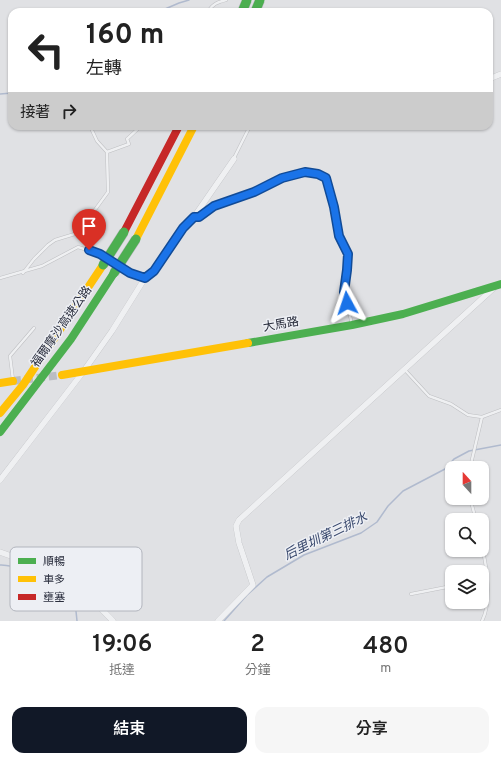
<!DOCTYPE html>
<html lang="zh-TW">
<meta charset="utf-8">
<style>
:root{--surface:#fff;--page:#f6f6f6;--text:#222;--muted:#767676;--accent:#111827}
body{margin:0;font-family:Overpass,"Noto Sans TC",sans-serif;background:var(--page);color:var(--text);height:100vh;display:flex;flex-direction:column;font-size:15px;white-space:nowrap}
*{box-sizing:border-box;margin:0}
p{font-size:13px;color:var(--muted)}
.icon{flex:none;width:22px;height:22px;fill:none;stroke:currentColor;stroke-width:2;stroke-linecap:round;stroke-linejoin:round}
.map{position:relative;height:621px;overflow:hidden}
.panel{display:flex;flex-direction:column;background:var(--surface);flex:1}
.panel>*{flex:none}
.banner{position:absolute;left:8px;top:8px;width:485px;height:122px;border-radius:12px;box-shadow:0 1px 3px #0004;background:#fff;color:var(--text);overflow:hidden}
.needle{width:26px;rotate:339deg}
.buttons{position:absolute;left:445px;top:461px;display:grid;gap:8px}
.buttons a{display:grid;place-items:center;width:44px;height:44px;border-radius:8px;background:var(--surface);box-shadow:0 1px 3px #0004;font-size:20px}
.pin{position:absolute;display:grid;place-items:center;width:34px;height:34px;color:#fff;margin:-41px -17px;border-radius:50% 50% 50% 0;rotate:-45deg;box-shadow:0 0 4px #0007}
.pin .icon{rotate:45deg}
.me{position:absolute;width:44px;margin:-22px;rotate:355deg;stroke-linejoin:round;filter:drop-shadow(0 0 3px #0008)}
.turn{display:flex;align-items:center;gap:14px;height:84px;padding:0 12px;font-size:18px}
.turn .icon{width:52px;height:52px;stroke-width:2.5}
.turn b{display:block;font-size:28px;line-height:34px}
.then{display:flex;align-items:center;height:38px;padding:0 12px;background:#0003;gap:8px;font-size:15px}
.eta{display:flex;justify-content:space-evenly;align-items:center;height:68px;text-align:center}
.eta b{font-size:24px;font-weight:600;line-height:28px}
.primary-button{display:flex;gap:8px;margin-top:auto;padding:8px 12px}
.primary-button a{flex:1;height:46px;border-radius:12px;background:var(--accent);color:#fff;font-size:16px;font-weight:600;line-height:46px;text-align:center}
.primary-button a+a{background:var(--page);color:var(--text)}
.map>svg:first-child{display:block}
</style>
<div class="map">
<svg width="501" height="621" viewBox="0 0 501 621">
<rect width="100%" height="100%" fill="#e0e1e4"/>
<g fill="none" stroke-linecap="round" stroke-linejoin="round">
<path stroke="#b0bace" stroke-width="1.5" d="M158,12L179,3L189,0
M0,94L12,93
M0,565C9,564 61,579 68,585C75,593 76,611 77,621
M224,621L247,595L267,577L304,555L361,533L377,522L388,506L403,491L445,469L454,459L469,451L501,445"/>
<path stroke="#bbbdc2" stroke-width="8" stroke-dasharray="8 4" stroke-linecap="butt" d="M13,381L62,375"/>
<defs>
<path id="lane" d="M260,9L267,12
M208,12C212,4 218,2 226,0
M90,126L97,141L107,152
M234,158L250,126
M194,217H199L214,207L254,192L282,179L305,172L318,174L326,179L334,207L339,236L348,254L347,270L344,292L352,324
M121,267L130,273L145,278
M23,273L34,259L48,245L55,240L78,233L108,192L107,152L129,144L127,139L141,126
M0,278L42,266L78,247L100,254L105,257
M405,370L429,396L451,404L468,415L482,417L501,410
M13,380L10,356L34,328
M470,468L482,417
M470,498L476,520
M482,547C487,567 492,602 482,621
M411,594L452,586"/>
<path id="street" d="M489,79L501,74
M0,480L83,372L112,331L145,278L154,271L183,228L194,217L234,159
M0,552L45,568L74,581L113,621
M218,621L253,585L239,543L236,526L239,520L496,286"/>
</defs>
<use href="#lane" stroke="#bebfc2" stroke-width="3.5"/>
<use href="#street" stroke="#bebfc2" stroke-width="6"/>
<use href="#lane" stroke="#eff0f2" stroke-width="2.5"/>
<use href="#street" stroke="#eff0f2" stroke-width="5.5"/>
<path stroke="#4caf50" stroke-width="8" d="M248,343L352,325L403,314L501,284
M0,432L71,339L114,273"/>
<path stroke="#ffc107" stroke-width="8" d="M136,239L194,126
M62,375L248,343
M0,383L13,381
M0,413L23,385L103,265"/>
<path stroke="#c62828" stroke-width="8" d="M124,232L179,126"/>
<defs>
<path id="fast-bridge" d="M242,12L247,0
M255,12L260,0
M103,265L124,232
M114,273L136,239"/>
</defs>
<use href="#fast-bridge" stroke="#b3b4b9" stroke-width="10" stroke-linecap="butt"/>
<use href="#fast-bridge" stroke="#4caf50" stroke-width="9"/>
</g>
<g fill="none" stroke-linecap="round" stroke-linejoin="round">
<defs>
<path id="route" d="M89,250L100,254L130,273L145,278L154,271L183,228L194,217H199L214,206L254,192L282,178L305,172L318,174L326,178L334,207L339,236L348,254L347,270L344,292L347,303"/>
</defs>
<use href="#route" stroke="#114b97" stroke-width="10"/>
<use href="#route" stroke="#1a73e8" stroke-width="7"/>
</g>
<g text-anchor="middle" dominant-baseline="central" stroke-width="3" stroke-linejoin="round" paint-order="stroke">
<g font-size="12" fill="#292d3c" stroke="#edeff4">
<text transform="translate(281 325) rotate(-10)">大馬路</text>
<text transform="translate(62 327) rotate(-55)">福爾摩沙高速公路</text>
</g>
<g font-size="13" font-style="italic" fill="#37476c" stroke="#edeff4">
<text transform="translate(326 537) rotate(-26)">后里圳第三排水</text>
</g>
</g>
<rect x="10" y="547" width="132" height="64" rx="6" fill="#edeff4" stroke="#b2b5bd" stroke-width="1"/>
<rect x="18" y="558" width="18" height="6" fill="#4caf50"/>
<rect x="18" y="576" width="18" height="6" fill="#ffc107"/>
<rect x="18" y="594" width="18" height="6" fill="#c62828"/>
<g font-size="11" fill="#292d3c">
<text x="43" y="565">順暢</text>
<text x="43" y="583">車多</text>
<text x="43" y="601">壅塞</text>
</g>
</svg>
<div class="buttons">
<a><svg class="needle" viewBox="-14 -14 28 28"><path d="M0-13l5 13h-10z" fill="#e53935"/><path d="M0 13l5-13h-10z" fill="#767676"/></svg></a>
<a><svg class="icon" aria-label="search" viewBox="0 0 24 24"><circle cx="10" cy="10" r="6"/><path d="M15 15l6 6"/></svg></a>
<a><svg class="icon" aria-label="layers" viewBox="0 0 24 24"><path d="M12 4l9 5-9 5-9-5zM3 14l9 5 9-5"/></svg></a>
</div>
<div class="pin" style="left:89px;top:250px;background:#d93025"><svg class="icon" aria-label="arrive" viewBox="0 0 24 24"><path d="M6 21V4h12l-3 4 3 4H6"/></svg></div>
<svg class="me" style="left:347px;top:303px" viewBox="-20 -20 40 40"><path d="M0-17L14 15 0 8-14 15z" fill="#1a73e8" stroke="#fff" stroke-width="4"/></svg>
<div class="banner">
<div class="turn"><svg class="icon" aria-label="left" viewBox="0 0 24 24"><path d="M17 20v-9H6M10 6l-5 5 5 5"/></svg><div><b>160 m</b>左轉</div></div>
<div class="then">接著<svg class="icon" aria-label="right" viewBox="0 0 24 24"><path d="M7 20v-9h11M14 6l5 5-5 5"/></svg></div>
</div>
</div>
<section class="panel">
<div class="eta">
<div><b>19:06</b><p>抵達</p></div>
<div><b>2</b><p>分鐘</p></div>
<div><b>480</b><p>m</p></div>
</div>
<div class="primary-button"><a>結束</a><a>分享</a></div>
</section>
